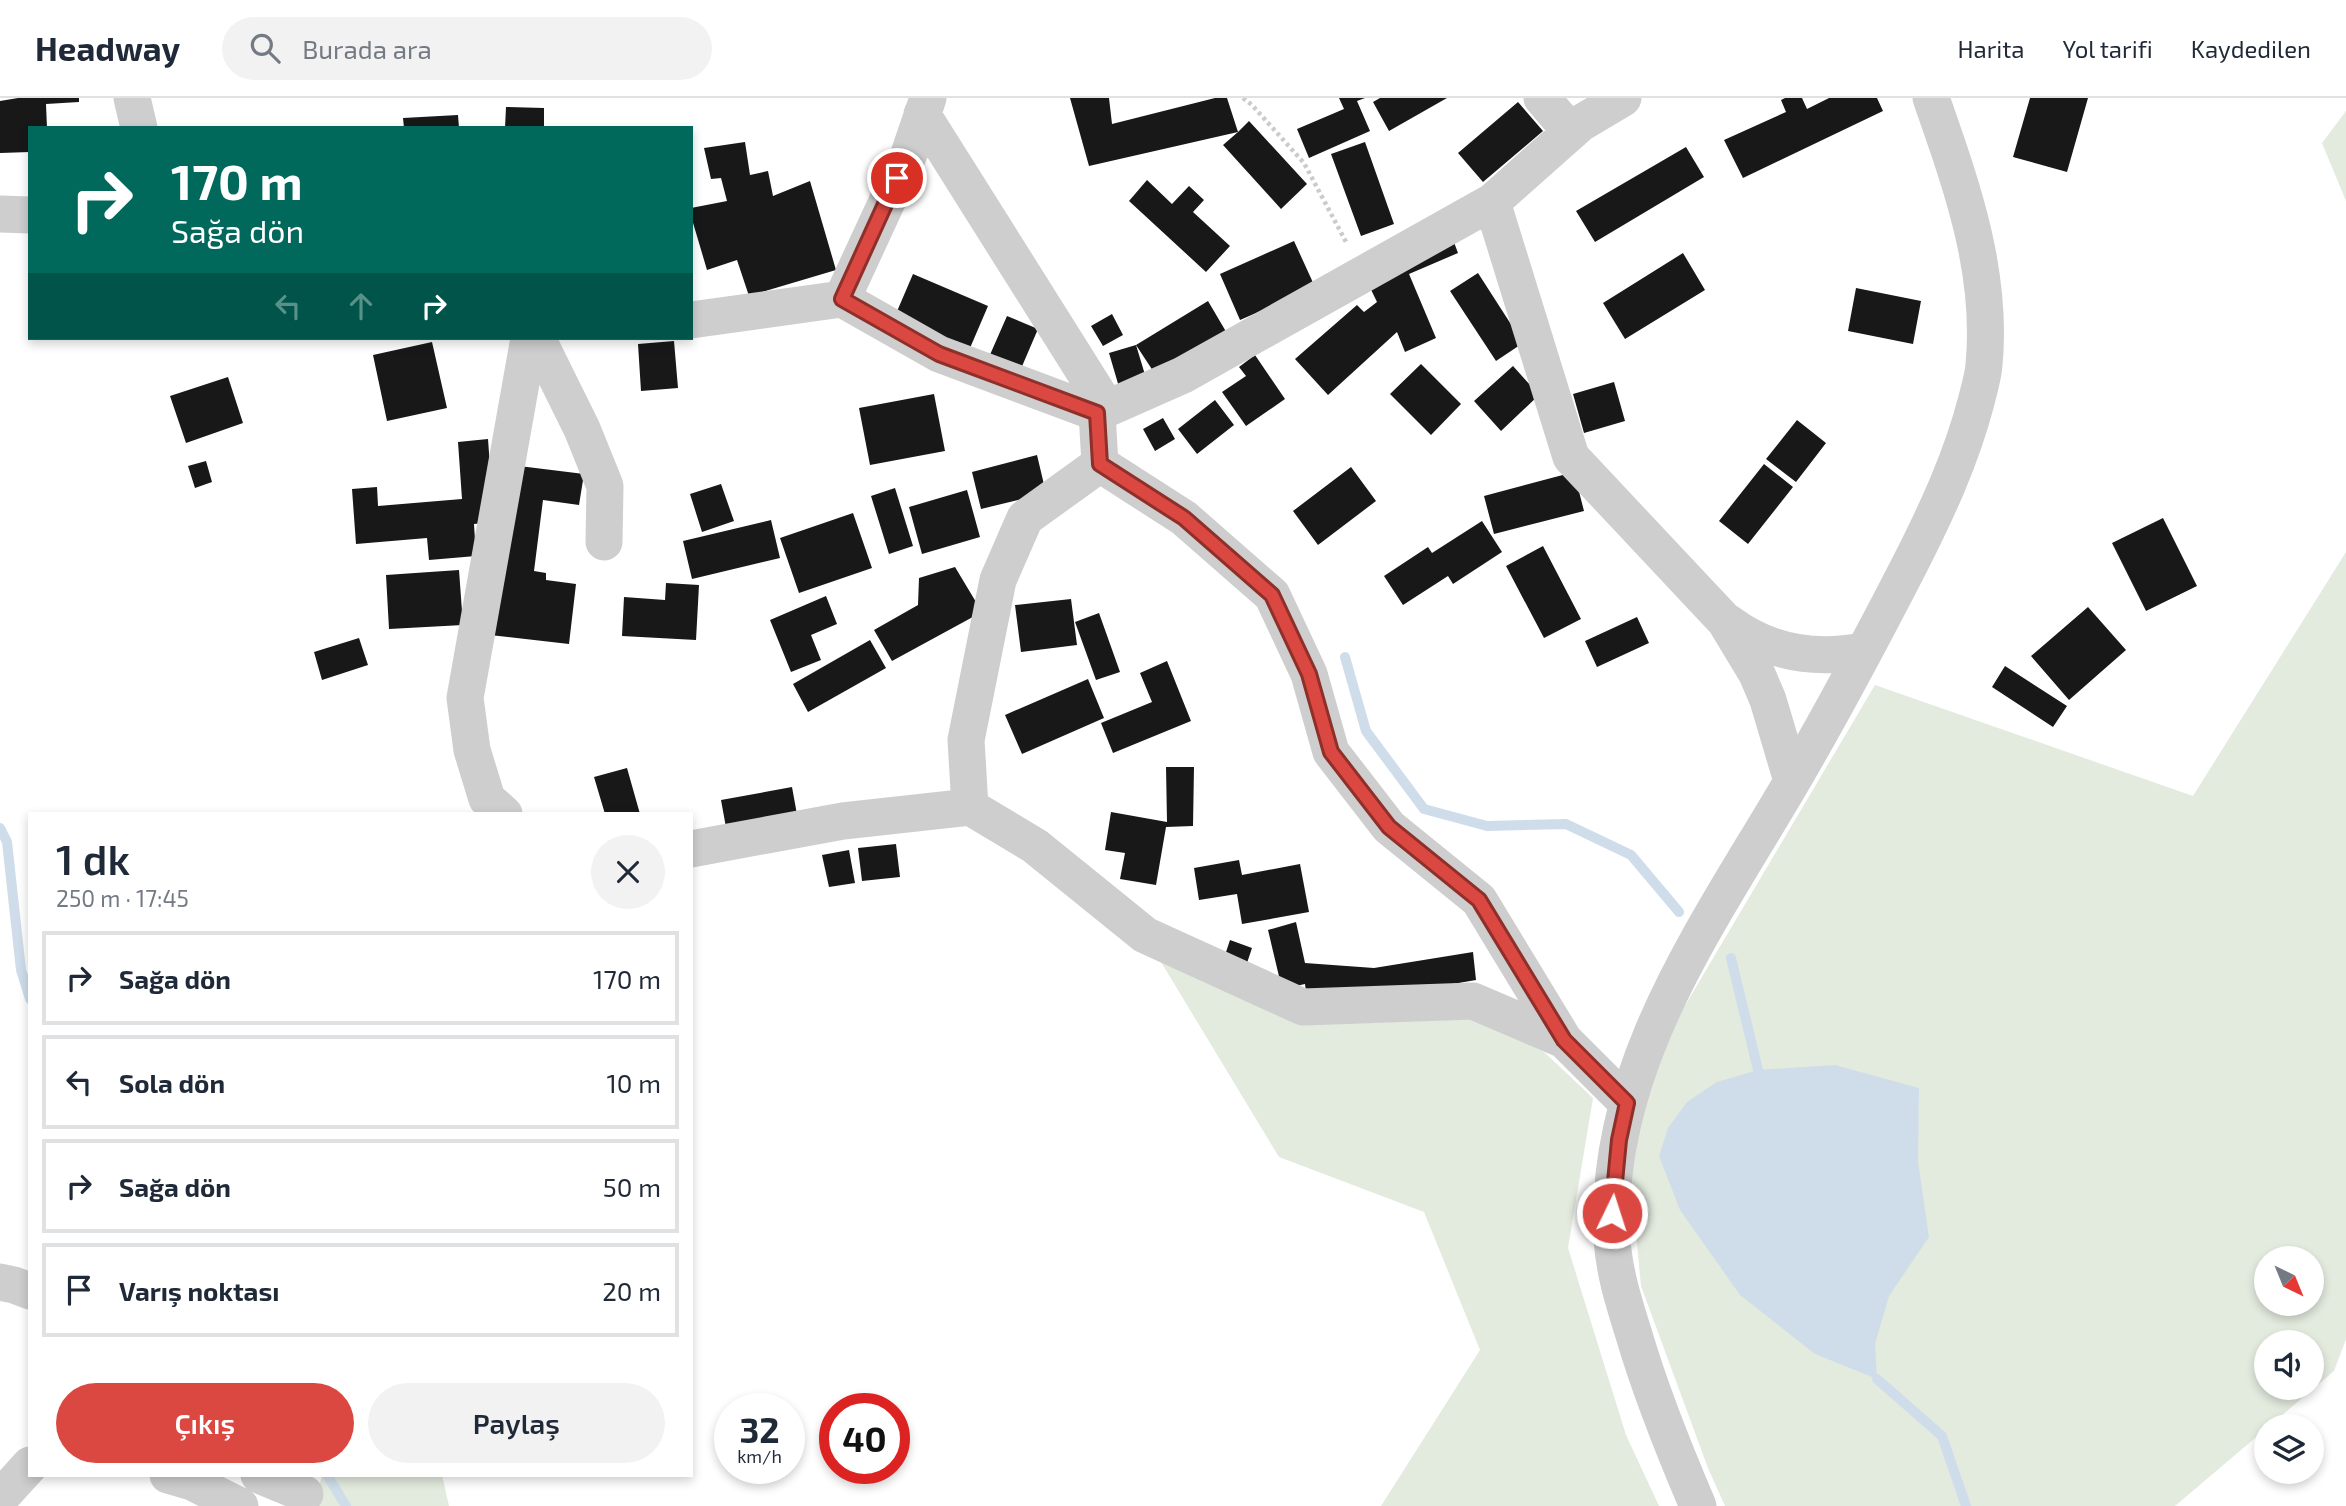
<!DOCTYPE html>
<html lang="tr">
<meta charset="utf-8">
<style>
:root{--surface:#fff;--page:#f2f2f3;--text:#1f2937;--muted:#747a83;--line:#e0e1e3;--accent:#da4841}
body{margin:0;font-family:"Exo 2",sans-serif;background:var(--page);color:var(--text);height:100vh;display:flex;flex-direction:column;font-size:26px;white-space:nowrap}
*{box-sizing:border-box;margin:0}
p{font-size:23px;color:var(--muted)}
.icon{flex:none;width:38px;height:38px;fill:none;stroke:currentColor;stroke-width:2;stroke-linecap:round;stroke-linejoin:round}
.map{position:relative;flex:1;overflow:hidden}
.panel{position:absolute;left:28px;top:714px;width:665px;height:665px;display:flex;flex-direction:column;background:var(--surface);border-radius:0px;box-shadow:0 4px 10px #0003}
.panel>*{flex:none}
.top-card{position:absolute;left:28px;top:28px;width:665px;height:214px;border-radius:0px;box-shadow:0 4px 10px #0003;background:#00695c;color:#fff;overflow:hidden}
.needle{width:46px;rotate:137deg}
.controls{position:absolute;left:2254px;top:1148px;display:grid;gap:14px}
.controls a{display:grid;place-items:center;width:70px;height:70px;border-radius:50%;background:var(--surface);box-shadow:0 4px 10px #0003;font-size:35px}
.speed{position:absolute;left:714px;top:1295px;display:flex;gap:14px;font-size:35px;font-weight:700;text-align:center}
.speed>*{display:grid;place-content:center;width:91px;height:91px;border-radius:50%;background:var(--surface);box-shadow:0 4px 10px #0003;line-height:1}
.speed small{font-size:18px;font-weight:400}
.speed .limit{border:10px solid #d22;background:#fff;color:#111}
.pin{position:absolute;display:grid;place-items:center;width:60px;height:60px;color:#fff;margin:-30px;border:4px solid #fff;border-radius:50%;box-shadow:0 2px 7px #0007}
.me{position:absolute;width:77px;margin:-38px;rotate:4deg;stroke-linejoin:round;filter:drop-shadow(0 0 5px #0008)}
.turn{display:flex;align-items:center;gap:24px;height:147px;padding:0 28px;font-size:32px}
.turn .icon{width:91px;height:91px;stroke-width:2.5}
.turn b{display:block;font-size:49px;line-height:60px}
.lanes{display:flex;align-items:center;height:66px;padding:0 28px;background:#0003;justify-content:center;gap:35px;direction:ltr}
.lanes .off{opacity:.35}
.round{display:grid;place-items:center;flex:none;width:74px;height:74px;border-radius:37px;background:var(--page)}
.summary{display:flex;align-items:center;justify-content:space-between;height:119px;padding:0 28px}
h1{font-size:42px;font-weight:600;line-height:52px}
.primary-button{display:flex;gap:14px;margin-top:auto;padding:14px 28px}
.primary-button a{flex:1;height:80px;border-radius:42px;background:var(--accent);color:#fff;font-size:28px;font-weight:600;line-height:80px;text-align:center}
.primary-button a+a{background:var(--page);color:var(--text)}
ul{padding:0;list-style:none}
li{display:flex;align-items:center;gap:21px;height:94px;margin:0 14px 10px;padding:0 14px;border:4px solid var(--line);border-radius:0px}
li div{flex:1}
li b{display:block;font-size:26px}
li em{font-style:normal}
header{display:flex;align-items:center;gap:42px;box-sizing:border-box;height:98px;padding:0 35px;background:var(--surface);border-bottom:2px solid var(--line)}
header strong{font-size:33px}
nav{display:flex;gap:38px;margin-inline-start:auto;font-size:24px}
.search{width:490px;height:63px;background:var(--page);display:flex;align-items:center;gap:18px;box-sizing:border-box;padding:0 24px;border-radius:38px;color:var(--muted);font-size:26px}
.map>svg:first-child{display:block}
</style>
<header>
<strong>Headway</strong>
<div class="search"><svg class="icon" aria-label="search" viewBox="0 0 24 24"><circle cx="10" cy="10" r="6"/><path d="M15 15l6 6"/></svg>Burada ara</div>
<nav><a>Harita</a><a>Yol tarifi</a><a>Kaydedilen</a></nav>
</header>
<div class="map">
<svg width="2346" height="1408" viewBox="0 0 2346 1408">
<rect width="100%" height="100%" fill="#fff"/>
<path fill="#e3eade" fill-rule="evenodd" d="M2346,13V103L2322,45Z
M2346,454V1241L2334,1273L2175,1408H1725L1708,1370L1641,1188L1631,1082L1651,965L1875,587L2193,698ZM2266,1160H2312V1206H2266ZM2266,1244H2312V1290H2266Z
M1161,864L1297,925L1469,917L1544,954L1593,1000L1568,1150L1626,1337L1659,1408H1381L1480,1252L1424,1114L1279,1059Z
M322,1377H442L449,1408H314Z"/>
<path fill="#cfddeb" d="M1835,967L1919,990L1918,1063L1929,1139L1889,1198L1875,1246L1877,1281L1815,1256L1740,1197L1680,1112L1659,1058L1668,1030L1687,1004L1717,984L1758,972Z"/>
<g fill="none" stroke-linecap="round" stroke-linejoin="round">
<path stroke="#cfddeb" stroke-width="10" d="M1345,559L1366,633L1424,711L1487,728L1566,726L1631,757L1679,814
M0,730L7,744L21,872L30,901
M1731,860L1758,972
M1877,1281L1942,1338L1966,1408
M327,1377L346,1408"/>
</g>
<path fill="#181818" d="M18,0H79V4L46,6L47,30H30V54L0,55V3Z
M1070,0H1109L1112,26L1215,0H1227L1238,34L1249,23L1307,86L1281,111L1223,47L1238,34L1089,68Z
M1339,0H1365L1357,3L1370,33L1309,60L1297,31L1344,11Z
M1380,0H1447L1389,33L1373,4Z
M1785,0H1802L1807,11L1829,0H1877L1883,13L1743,80L1724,42L1786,14L1781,2Z
M2030,0H2088L2067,74L2013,59Z
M1518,4L1543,33L1483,84L1458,55Z
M506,9L544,10V30H505Z
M458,17L459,30H404L403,20Z
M745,44L750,77L768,73L773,98L810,83L836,172L749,198L737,162L707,172L691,118V110L727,103L721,80L711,81L704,50Z
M1365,44L1394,126L1361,138L1331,56Z
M1686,49L1704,79L1595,144L1576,113Z
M1147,82L1172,106L1189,88L1204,102L1193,114L1230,148L1206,174L1129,103Z
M1449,131L1458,155L1409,176L1436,240L1405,254L1397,234L1328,297L1295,261L1357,207L1364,214L1377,204L1363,175Z
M1294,143L1315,189L1240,222L1220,176Z
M1683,155L1705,192L1625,241L1603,205Z
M1478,175L1523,245L1496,263L1450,193Z
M913,176L988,208L970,250L895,218Z
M1856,190L1921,203L1913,246L1848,233Z
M1208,203L1228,237L1157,279L1136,247L1146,280L1119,289L1109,255L1136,247Z
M1112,216L1123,237L1103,248L1091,228Z
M1007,218L1038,231L1020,273L989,259Z
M674,243L678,290L641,293L638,246Z
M432,244L447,310L387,323L373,257Z
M1255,257L1285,301L1246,328L1222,294L1246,278L1239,269Z
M1421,266L1461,306L1431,337L1390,296Z
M1513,268L1539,297L1501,333L1474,303Z
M228,279L243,325L186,345L170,298Z
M1614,284L1625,323L1584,335L1573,296Z
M934,296L945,353L870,367L859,310Z
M1215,302L1234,327L1197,356L1178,331Z
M1163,320L1175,341L1155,353L1143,331Z
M1797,322L1826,345L1796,384L1766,361Z
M488,341L494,424L474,426L476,458L429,462L427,440L356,446L352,391L377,389L378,408L462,401L458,344Z
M1037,357L1046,395L981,411L972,374Z
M206,363L212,384L195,390L188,368Z
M1764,366L1793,389L1748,446L1719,423Z
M511,367L584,376L579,407L543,402L534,473L546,475V482L576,486L569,546L490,537Z
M1351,369L1376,403L1318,447L1293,413Z
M1574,374L1584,413L1494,436L1484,398Z
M721,386L734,423L702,434L690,396Z
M895,390L913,448L889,456L871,398Z
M967,392L980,439L922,456L909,409Z
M853,415L872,470L799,495L780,440Z
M2163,420L2197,488L2146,513L2112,445Z
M771,422L780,460L692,481L683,443Z
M1482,423L1502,454L1453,486L1448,478L1403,507L1384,478L1428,449L1432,455Z
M1543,448L1581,521L1544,540L1506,468Z
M955,469L982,514L892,563L874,532L918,507L919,480Z
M459,472L463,527L389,531L386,477Z
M666,485L699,487L696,542L622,538L624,499L665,502Z
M826,498L837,526L811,537L821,562L791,574L770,522Z
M1071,501L1077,547L1021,554L1015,507Z
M2088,509L2126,552L2069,602L2031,558Z
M1099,515L1120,574L1096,582L1075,524Z
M1637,519L1649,545L1597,569L1585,543Z
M359,540L368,567L322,582L314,554Z
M870,542L886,570L808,614L793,586Z
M1167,563L1191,623L1113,655L1101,625L1152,604L1140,575Z
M2005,568L2067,608L2053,629L1992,589Z
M1088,581L1104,620L1022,656L1005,617Z
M1166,669H1194L1193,728L1166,729L1156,787L1120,781L1125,755L1105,752L1111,714L1167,724Z
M627,670L640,716H605L594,679Z
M792,689L798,722L727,735L721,702Z
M896,746L900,779L862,783L858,750Z
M849,752L855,785L829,789L822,757Z
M1239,762L1242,777L1300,766L1309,814L1242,826L1237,796L1199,802L1194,770Z
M1296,824L1305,865L1374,870L1473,854L1476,882L1389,897L1306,894L1305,886L1282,891L1268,832Z
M1230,842L1252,850L1246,868L1224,860Z"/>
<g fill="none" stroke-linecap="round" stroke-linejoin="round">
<path stroke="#cbcbcb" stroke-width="4.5" stroke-dasharray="3.5 3.5" stroke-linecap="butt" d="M1243,0L1252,7L1304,65L1346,144"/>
<path stroke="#cecece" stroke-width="37" d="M132,0L139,30
M1542,0L1571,34
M922,16L1107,310
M1492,104L1571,359L1725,523L1757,576L1768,602L1792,683
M0,116L30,117
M842,201L909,56L928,0
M691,222L842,201L939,256L1097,315L1183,277L1492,104L1581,25L1623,0
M537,240L582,331L605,388L604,444
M1097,315L1100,366L1184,420L1272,497L1309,576L1331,654L1389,729L1479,802L1564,942L1627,1005
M1729,525C1769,555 1815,562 1863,553
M970,709L966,642L998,482L1025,420L1100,366
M504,716L487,701L472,652L465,600L529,240
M691,751L843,723L970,709L1035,748L1145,837L1303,909L1473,903L1564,942
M0,1184L14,1187L30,1193
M168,1377L192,1384L240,1408
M259,1377L305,1396
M0,1400L30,1367
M1698,1408C1674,1352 1651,1295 1634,1237C1624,1205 1614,1174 1612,1141C1603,970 1708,827 1790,687C1832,615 1872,540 1910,466C1937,413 1961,361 1976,304C1979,292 1983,279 1984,267C1993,173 1961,86 1931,0"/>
</g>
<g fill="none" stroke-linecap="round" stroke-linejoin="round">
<defs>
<path id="route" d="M897,80L842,201L939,256L1097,315L1100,366L1184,420L1272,497L1309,576L1331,654L1389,729L1479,802L1564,942L1627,1005L1619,1042L1612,1115"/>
</defs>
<use href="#route" stroke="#8e2f2a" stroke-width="18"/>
<use href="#route" stroke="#da4841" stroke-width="12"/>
</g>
</svg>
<div class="controls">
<a><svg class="needle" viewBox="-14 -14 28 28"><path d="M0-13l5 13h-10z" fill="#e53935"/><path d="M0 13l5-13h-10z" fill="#747a83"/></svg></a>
<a><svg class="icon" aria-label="sound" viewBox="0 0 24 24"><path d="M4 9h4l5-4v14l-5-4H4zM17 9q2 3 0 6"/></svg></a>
<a><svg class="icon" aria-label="layers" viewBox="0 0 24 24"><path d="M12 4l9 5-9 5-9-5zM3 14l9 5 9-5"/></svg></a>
</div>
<div class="speed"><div>32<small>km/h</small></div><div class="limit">40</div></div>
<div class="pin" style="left:897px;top:80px;background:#d93025"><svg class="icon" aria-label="arrive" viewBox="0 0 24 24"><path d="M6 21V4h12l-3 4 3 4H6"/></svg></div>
<svg class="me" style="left:1612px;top:1115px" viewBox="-20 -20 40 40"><circle r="17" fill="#da4841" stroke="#fff" stroke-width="3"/><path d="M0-11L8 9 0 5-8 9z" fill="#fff"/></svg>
<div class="top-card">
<div class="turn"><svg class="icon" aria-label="right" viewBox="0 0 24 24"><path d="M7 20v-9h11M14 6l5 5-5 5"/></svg><div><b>170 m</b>Sağa dön</div></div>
<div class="lanes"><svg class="icon off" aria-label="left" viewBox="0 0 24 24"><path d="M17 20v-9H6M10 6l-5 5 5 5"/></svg><svg class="icon off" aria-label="ahead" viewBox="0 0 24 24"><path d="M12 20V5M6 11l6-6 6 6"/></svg><svg class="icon" aria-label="right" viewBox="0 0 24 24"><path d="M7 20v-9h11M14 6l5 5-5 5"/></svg></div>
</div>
<section class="panel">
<div class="summary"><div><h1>1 dk</h1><p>250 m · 17:45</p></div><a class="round"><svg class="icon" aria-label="close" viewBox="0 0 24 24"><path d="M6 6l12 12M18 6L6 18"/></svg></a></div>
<ul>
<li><svg class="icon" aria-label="right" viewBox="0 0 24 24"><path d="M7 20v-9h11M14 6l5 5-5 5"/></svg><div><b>Sağa dön</b></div><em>170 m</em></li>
<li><svg class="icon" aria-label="left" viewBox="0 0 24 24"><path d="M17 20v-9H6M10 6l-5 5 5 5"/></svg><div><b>Sola dön</b></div><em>10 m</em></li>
<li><svg class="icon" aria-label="right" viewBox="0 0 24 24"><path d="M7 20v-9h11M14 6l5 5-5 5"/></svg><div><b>Sağa dön</b></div><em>50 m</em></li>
<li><svg class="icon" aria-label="arrive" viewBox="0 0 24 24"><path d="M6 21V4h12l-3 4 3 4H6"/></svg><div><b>Varış noktası</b></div><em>20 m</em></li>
</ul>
<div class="primary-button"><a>Çıkış</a><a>Paylaş</a></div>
</section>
</div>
